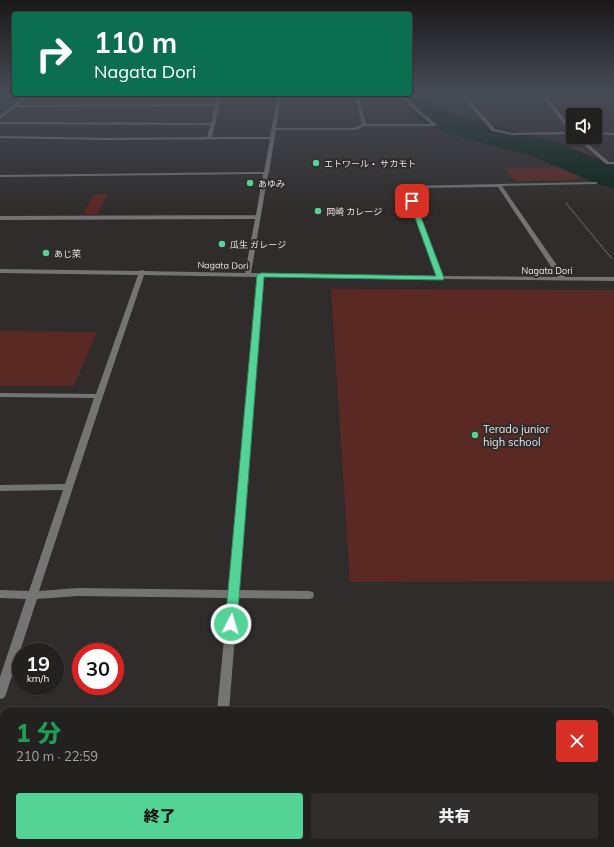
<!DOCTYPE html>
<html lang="ja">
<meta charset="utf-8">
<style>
:root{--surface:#232120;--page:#2f2e2d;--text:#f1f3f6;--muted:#a3a3a5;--line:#403e3e;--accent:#54d396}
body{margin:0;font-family:Mulish,"Noto Sans JP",sans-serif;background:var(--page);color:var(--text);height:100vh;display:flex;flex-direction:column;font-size:15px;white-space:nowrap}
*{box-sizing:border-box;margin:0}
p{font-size:13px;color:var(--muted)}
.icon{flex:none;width:22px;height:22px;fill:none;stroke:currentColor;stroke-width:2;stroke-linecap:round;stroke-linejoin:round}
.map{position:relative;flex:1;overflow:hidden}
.drawer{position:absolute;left:0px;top:707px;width:614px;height:140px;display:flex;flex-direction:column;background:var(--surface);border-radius:12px 12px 0 0;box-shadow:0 1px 3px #0004,0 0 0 1px var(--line)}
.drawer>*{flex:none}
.hud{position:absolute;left:12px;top:12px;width:400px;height:84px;border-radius:4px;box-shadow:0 1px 3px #0004,0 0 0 1px var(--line);background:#0b6e4f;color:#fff;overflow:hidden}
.fabs{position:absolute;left:566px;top:108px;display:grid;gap:8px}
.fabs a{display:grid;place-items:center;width:36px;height:36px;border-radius:4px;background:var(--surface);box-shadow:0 1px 3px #0004,0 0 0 1px var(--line);font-size:20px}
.speed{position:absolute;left:12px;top:643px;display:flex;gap:8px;font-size:20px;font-weight:700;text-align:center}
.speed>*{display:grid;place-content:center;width:52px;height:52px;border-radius:50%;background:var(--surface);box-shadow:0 1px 3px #0004,0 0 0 1px var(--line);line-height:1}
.speed small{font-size:10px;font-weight:400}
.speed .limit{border:6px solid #d22;background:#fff;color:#111}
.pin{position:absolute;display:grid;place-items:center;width:34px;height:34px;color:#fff;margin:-17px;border-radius:8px;box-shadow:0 2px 6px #0006}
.me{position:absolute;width:44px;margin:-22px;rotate:5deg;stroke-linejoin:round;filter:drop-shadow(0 0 3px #0008)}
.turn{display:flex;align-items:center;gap:14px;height:84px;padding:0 16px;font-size:18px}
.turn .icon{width:52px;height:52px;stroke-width:2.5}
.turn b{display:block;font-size:28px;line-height:34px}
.round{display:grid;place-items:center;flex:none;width:42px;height:42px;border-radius:4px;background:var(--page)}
.head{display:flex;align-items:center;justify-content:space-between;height:68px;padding:0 16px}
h1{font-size:24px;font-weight:800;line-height:30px;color:#1e9e55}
.primary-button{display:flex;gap:8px;margin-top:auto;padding:8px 16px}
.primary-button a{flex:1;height:46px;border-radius:4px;background:var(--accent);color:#111;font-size:16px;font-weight:800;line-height:46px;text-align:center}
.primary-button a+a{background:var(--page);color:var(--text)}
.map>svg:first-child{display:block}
</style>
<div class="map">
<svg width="614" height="847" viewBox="0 0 614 847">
<rect width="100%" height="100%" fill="#2f2c2b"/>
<path fill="#5b2924" d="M557,148H582L602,163H590Z
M579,167L598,176H581L575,180L515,181L506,168Z
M94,194H108L97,214H83Z
M331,289L614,290V581L350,582Z
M0,331L97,332L74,386H0Z"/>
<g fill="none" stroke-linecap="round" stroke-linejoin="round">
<path fill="#0a2417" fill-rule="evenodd" d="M410,92H424L443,110L464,118L556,142L614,165V188L601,185L532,156L442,132L421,122L395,94H410Z"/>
<path stroke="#7b7877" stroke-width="1.5" stroke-dasharray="1 1" stroke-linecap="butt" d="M566,203L612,259"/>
<path fill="#737473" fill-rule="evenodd" d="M458,92H462L495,129L512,133L570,132L539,92H543L573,130V134L512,135L492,131Z
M26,94H30L18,105L216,104L218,94H222L212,137H270L278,94H282L276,128H355L362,124L354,94H358L366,124H431L396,94H400L436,124V126H365L356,130H276L269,172V173L268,174L251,273L437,276L405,187V186L596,182L598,183L596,184L502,186L565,277H614V281L264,277L239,590L309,591L313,592L314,595L313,598L309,599L238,598L229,711H217L228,598L78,596L37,599L6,694L4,698L0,699V677L26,599L0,598V590L29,591L63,490L0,491V485L65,484L94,398L0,397V393L96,394L138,275L0,273V269L139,271L142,270L145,271L245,273L255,219L0,220V216L256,215L263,174L0,177V175L264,172L270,139L108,140L0,138V136L108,138L207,137L210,125L0,124V122L211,123L215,106L15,107L0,119V116ZM498,187L558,277L443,276L410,188ZM144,275L258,277L228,590L78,588L39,591L103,396Z
M595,132L614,133V135L595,134Z
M575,137H580L609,162H614V164H606Z
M205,843H219L218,847H204Z"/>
</g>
<linearGradient id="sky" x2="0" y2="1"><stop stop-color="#1a1818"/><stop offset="0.44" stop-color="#474b55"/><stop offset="1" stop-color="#474b55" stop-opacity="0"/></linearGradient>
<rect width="614" height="211" fill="url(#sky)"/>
<path fill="#54d396" stroke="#378962" d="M412,199L415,201L444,278L443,280L264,277L237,624L235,627L231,629L227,627L225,624L257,275L261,273L436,276L409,201Z"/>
<g fill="#54d396" stroke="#2f2c2b" stroke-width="1.5">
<circle cx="316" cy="163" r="4"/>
<circle cx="250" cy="183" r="4"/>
<circle cx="318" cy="211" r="4"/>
<circle cx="222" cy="244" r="4"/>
<circle cx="46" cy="253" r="4"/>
<circle cx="475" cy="435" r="4"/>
</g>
<g text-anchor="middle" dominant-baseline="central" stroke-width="4" stroke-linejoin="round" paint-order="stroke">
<g font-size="9" fill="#e7e5e5" stroke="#2f2c2b" text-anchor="start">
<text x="324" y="163">エトワール・ サカモト</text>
<text x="258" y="183">あゆみ</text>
<text x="326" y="211">岡崎 カレージ</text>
<text x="230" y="244">瓜生 ガレージ</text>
<text x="54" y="253">あじ菜</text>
</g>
<g font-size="9" fill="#e7e5e5" stroke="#2f2c2b">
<text transform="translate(223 265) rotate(1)">Nagata Dori</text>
<text x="547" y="270">Nagata Dori</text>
</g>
<g font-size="11" fill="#e7e5e5" stroke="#2f2c2b" text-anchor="start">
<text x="483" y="429">Terado junior<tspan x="483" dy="13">high school</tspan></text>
</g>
</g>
</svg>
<div class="fabs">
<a><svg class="icon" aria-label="sound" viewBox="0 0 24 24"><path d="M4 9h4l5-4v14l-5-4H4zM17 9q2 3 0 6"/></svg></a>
</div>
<div class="speed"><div>19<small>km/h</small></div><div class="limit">30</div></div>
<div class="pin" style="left:412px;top:201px;background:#d93025"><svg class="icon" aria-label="arrive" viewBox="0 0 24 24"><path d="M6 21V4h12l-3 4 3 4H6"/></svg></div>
<svg class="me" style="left:231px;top:624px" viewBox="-20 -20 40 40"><circle r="17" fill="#54d396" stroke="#fff" stroke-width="3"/><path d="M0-11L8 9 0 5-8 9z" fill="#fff"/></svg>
<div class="hud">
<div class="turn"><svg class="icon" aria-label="right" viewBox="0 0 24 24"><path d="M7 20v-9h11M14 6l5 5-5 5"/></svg><div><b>110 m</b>Nagata Dori</div></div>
</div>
<section class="drawer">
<div class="head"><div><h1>1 分</h1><p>210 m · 22:59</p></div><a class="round" style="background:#d93025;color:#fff"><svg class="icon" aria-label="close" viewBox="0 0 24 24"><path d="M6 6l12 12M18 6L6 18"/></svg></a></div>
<div class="primary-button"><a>終了</a><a>共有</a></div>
</section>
</div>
